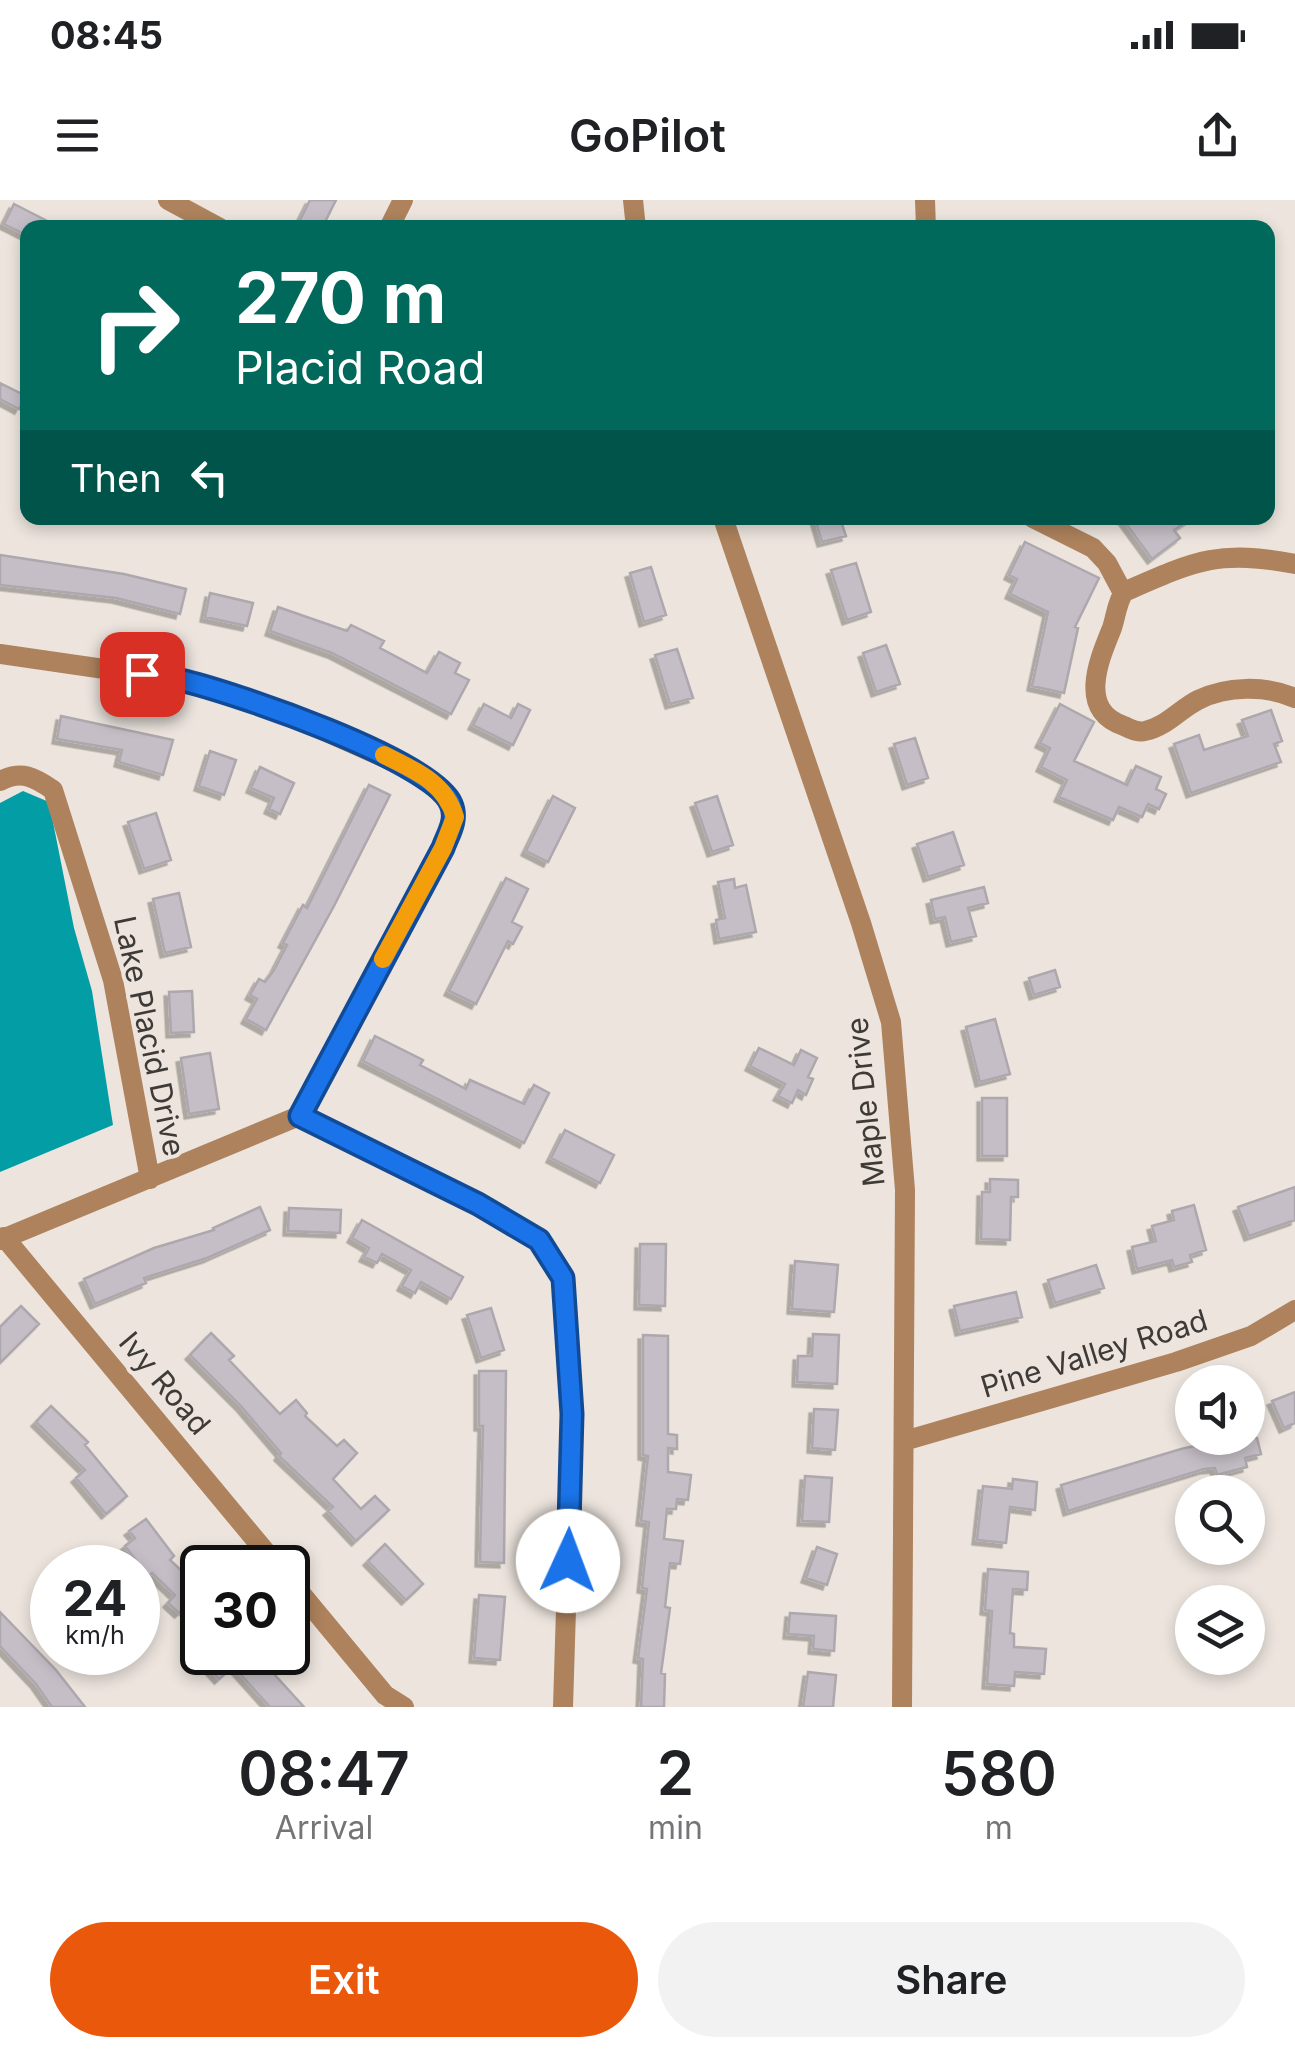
<!DOCTYPE html>
<style>
:root{--surface:#fff;--page:#f2f2f2;--text:#202124;--muted:#757577;--accent:#ea580c}
body{margin:0;font-family:Inter,sans-serif;background:var(--page);color:var(--text);height:100vh;display:flex;flex-direction:column;font-size:38px;white-space:nowrap}
*{box-sizing:border-box;margin:0}
p{font-size:32px;color:var(--muted)}
.icon{flex:none;width:55px;height:55px;fill:none;stroke:currentColor;stroke-width:2;stroke-linecap:round;stroke-linejoin:round}
.map{position:relative;height:1507px;overflow:hidden}
.drawer{display:flex;flex-direction:column;background:var(--surface);flex:1}
.drawer>*{flex:none}
.banner{position:absolute;left:20px;top:20px;width:1255px;height:305px;border-radius:20px;box-shadow:0 5px 15px #0003;background:#00695c;color:#fff;overflow:hidden}
.controls{position:absolute;left:1175px;top:1165px;display:grid;gap:20px}
.controls a{display:grid;place-items:center;width:90px;height:90px;border-radius:50%;background:var(--surface);box-shadow:0 5px 15px #0003;font-size:50px}
.speed{position:absolute;left:30px;top:1345px;display:flex;gap:20px;font-size:50px;font-weight:700;text-align:center}
.speed>*{display:grid;place-content:center;width:130px;height:130px;border-radius:50%;background:var(--surface);box-shadow:0 5px 15px #0003;line-height:1}
.speed small{font-size:25px;font-weight:400}
.speed .limit{border:5px solid #111;border-radius:15px;background:#fff;color:#111}
.pin{position:absolute;display:grid;place-items:center;width:85px;height:85px;color:#fff;margin:-42px;border-radius:20px;box-shadow:0 5px 15px #0006}
.me{position:absolute;width:110px;margin:-55px;rotate:2deg;stroke-linejoin:round;filter:drop-shadow(0 0 8px #0008)}
.turn{display:flex;align-items:center;gap:35px;height:210px;padding:0 50px;font-size:45px}
.turn .icon{width:130px;height:130px;stroke-width:2.5}
.turn b{display:block;font-size:70px;line-height:85px}
.then{display:flex;align-items:center;height:95px;padding:0 50px;background:#0003;gap:20px;font-size:38px}
.eta{display:flex;justify-content:space-evenly;align-items:center;height:170px;text-align:center}
.eta b{font-size:60px;font-weight:600;line-height:70px}
.action{display:flex;gap:20px;margin-top:auto;padding:20px 50px}
.action a{flex:1;height:115px;border-radius:60px;background:var(--accent);color:#fff;font-size:40px;font-weight:600;line-height:115px;text-align:center}
.action a+a{background:var(--page);color:var(--text)}
.status{display:flex;justify-content:space-between;align-items:center;height:70px;padding:0 50px;background:var(--surface);direction:ltr}
.status svg{height:28px;fill:currentColor}
header{display:flex;justify-content:space-between;align-items:center;height:130px;padding:0 50px;background:var(--surface);font-size:45px;font-weight:600}
.map>svg:first-child{display:block}
</style>
<div class="status"><b>08:45</b><svg viewBox="0 0 49 12"><path d="M0 12V9h3v3zM5 12V6h3v6zM10 12V3h3v9zM15 12V0h3v12zM26 1h20v11H26zM47 4h2v5h-2z"/></svg></div>
<header><svg class="icon" aria-label="menu" viewBox="0 0 24 24"><path d="M4 6h16M4 12h16M4 18h16"/></svg>GoPilot<svg class="icon" aria-label="share" viewBox="0 0 24 24"><path d="M12 15V3M7 8l5-5 5 5M5 13v7h14v-7"/></svg></header>
<div class="map">
<svg width="1295" height="1507" viewBox="0 0 1295 1507">
<defs>
<filter id="shadow"><feDropShadow dx="-4.5" dy="4.5" stdDeviation="0" flood-color="#0004"/></filter>
</defs>
<rect width="100%" height="100%" fill="#ece4dd"/>
<path fill="#039da5" d="M23,591L49,602L74,728L92,791L113,925L0,972V603Z"/>
<path fill="#c5bec6" stroke="#ada7ae" stroke-width="2.5" filter="url(#shadow)" d="M310,0H336L322,28H296Z
M14,4L61,28H28V36L4,24Z
M0,183L26,196L19,209L0,199Z
M815,318H840L846,336L822,342Z
M1122,318H1192L1174,330L1180,338L1152,359Z
M1025,342L1099,378L1075,427L1078,428L1064,493L1032,486L1048,412L1010,394L1017,379L1009,375Z
M0,355L124,374L186,389L180,414L116,398L0,385Z
M856,363L871,412L847,420L831,370Z
M651,367L666,415L644,422L630,373Z
M210,393L253,403L247,426L205,417Z
M278,407L347,431L351,425L384,441L380,448L427,473L439,452L460,463L455,473L469,480L451,514L332,453L270,431Z
M886,445L900,484L876,492L863,453Z
M677,449L693,498L670,504L655,455Z
M484,504L511,518L518,504L530,510L513,545L473,525Z
M1060,504L1094,522L1074,561L1127,585L1136,566L1161,577L1156,589L1166,594L1159,609L1148,604L1142,617L1119,607L1113,620L1059,597L1067,580L1041,567L1050,548L1040,543Z
M1271,510L1282,541L1274,544L1281,562L1191,593L1174,544L1199,535L1204,550L1248,536L1242,520Z
M61,516L173,540L163,575L119,562L122,550L57,539Z
M915,538L928,578L907,585L894,544Z
M210,551L236,560L224,595L199,586Z
M260,567L294,583L280,614L269,609L274,598L251,588Z
M369,585L390,595L334,706L266,830L246,819L257,799L250,795L259,779L265,782L274,770L287,745L283,743L303,705L307,708Z
M553,596L575,608L548,662L526,651Z
M717,596L733,645L712,652L695,603Z
M156,613L171,660L144,669L128,622Z
M953,632L964,665L928,677L917,644Z
M506,678L528,689L512,722L522,727L513,744L508,741L476,804L449,791Z
M734,679L735,688L746,685L756,732L719,739L716,720L725,718L718,682Z
M984,687L988,703L968,708L976,736L951,742L945,717L935,719L931,700Z
M179,693L191,747L165,753L153,699Z
M1055,770L1060,787L1034,795L1029,778Z
M192,791L194,832L171,833L169,792Z
M995,819L1010,874L980,882L966,827Z
M375,836L423,860L420,865L466,889L470,880L524,904L534,885L549,893L524,943L363,861Z
M759,848L794,865L801,850L817,858L808,877L813,879L806,895L798,890L792,903L778,896L785,884L750,866Z
M210,853L219,909L189,914L181,858Z
M982,898H1007V956H982Z
M565,930L614,955L600,983L551,958Z
M990,979L1018,980V997H1011L1010,1040L981,1039L982,992H990Z
M1295,987V1020L1249,1036L1238,1007Z
M1194,1005L1206,1050L1190,1055L1192,1062L1174,1067L1172,1060L1137,1069L1132,1047L1156,1041L1152,1026L1174,1020L1172,1011Z
M260,1007L270,1030L207,1058L144,1078L146,1083L95,1104L84,1079L154,1048L214,1030L213,1028Z
M289,1008L341,1010L340,1033L288,1031Z
M362,1020L463,1077L451,1099L421,1082L415,1093L402,1086L411,1070L382,1054L377,1063L364,1057L369,1048L352,1038Z
M640,1044H666L665,1106L639,1105Z
M795,1061L838,1065L834,1112L792,1109Z
M1096,1065L1104,1088L1055,1103L1048,1080Z
M1016,1092L1022,1117L960,1131L954,1106Z
M21,1106L39,1124L0,1163V1127Z
M491,1108L504,1150L481,1158L467,1115Z
M211,1133L234,1156L229,1160L280,1214L296,1200L307,1213L305,1216L337,1246L344,1240L357,1253L333,1279L361,1309L375,1296L389,1310L356,1341L328,1311L333,1307L279,1256L281,1253L240,1205L190,1155Z
M813,1134L839,1135L837,1184L797,1182L798,1156H812Z
M643,1135L668,1136V1234L677,1235V1249L668,1248V1272L691,1275L688,1300L677,1299L676,1309H667L664,1339L683,1341L680,1364L670,1363L665,1407L670,1408L661,1473L665,1474L664,1507H641L643,1459L638,1458L647,1389L642,1388L649,1322L641,1321L648,1256L643,1255Z
M479,1171H506L504,1363L480,1362L483,1226H479Z
M1295,1192V1223L1284,1228L1272,1201Z
M51,1206L88,1242L85,1245L127,1296L106,1314L76,1278L85,1270L36,1222Z
M814,1209L838,1210L835,1250L812,1248Z
M1231,1238H1257L1261,1254L1245,1258L1247,1267L1217,1275L1215,1268L1204,1269L1068,1311L1061,1285L1181,1249Z
M805,1276L832,1278L829,1322L802,1321Z
M1013,1279L1037,1282L1035,1310L1010,1307L1006,1343L977,1340L983,1286L1012,1289Z
M146,1319L174,1356L170,1360L202,1390V1427L183,1409L179,1413L168,1403L175,1395L152,1373L148,1376L125,1346L135,1338L129,1331Z
M385,1344L423,1384L406,1400L368,1361Z
M817,1347L837,1354L827,1385L806,1378Z
M988,1369L1028,1372L1027,1390L1013,1389L1010,1433L1014,1434V1447L1046,1449L1044,1474L1015,1472L1014,1486L987,1484L992,1411L985,1410Z
M479,1395L505,1397L500,1460L474,1458Z
M0,1412L56,1470L85,1507H52L36,1484L0,1446Z
M790,1413L836,1416L834,1451L813,1449L814,1436L788,1434Z
M220,1452H254L304,1507H270L233,1466L219,1479L207,1466Z
M808,1472L836,1475L833,1507H803Z"/>
<g fill="none" stroke-linecap="round" stroke-linejoin="round">
<path stroke="#ad825c" stroke-width="20" d="M168,0L220,28
M633,0L636,28
M925,0L926,28
M389,28L403,0
M723,318L861,723L891,822L905,990L902,1507
M1033,318L1093,348L1107,363L1123,393
M1295,364C1218,349 1195,361 1124,392C1117,402 1116,416 1112,428C1099,460 1077,510 1124,526C1131,529 1138,533 1145,531C1166,527 1180,509 1198,500C1226,486 1266,485 1295,498
M0,454L180,480L241,498L302,521L421,574L445,592L455,617L443,648L299,916
M0,581C22,570 34,577 53,590L113,780L150,979
M299,916L478,1003L539,1040L563,1078L572,1214L563,1507
M4,1037L279,1368
M0,1040L299,916
M904,1241L1176,1162L1251,1136L1295,1110
M288,1378L385,1495L404,1507"/>
</g>
<g fill="none" stroke-linecap="round" stroke-linejoin="round">
<defs>
<path id="route" d="M142,474C154,476 168,477 180,480C230,491 433,560 451,604C458,620 448,634 443,648L300,916L478,1004L539,1040L563,1078L572,1214L568,1361"/>
</defs>
<use href="#route" stroke="#114b97" stroke-width="25"/>
<use href="#route" stroke="#1a73e8" stroke-width="18"/>
<path stroke="#f59e0b" stroke-width="18" d="M383,759L443,648L455,617C445,582 414,570 384,555"/>
</g>
<g text-anchor="middle" dominant-baseline="central" stroke-width="8" stroke-linejoin="round" paint-order="stroke">
<g font-size="30" fill="#3d3a37" stroke="#ece4dd">
<text transform="translate(150 836) rotate(78)">Lake Placid Drive</text>
<text transform="translate(865 902) rotate(-96)">Maple Drive</text>
<text transform="translate(1094 1153) rotate(-17)">Pine Valley Road</text>
<text transform="translate(165 1183) rotate(50)">Ivy Road</text>
</g>
</g>
</svg>
<div class="controls">
<a><svg class="icon" aria-label="sound" viewBox="0 0 24 24"><path d="M4 9h4l5-4v14l-5-4H4zM17 9q2 3 0 6"/></svg></a>
<a><svg class="icon" aria-label="search" viewBox="0 0 24 24"><circle cx="10" cy="10" r="6"/><path d="M15 15l6 6"/></svg></a>
<a><svg class="icon" aria-label="layers" viewBox="0 0 24 24"><path d="M12 4l9 5-9 5-9-5zM3 14l9 5 9-5"/></svg></a>
</div>
<div class="speed"><div>24<small>km/h</small></div><div class="limit">30</div></div>
<div class="pin" style="left:142px;top:474px;background:#d93025"><svg class="icon" aria-label="arrive" viewBox="0 0 24 24"><path d="M6 21V4h12l-3 4 3 4H6"/></svg></div>
<svg class="me" style="left:568px;top:1361px" viewBox="-20 -20 40 40"><circle r="19" fill="#fff"/><path d="M0-13L10 11 0 6-10 11z" fill="#1a73e8"/></svg>
<div class="banner">
<div class="turn"><svg class="icon" aria-label="right" viewBox="0 0 24 24"><path d="M7 20v-9h11M14 6l5 5-5 5"/></svg><div><b>270 m</b>Placid Road</div></div>
<div class="then">Then<svg class="icon" aria-label="left" viewBox="0 0 24 24"><path d="M17 20v-9H6M10 6l-5 5 5 5"/></svg></div>
</div>
</div>
<section class="drawer">
<div class="eta">
<div><b>08:47</b><p>Arrival</p></div>
<div><b>2</b><p>min</p></div>
<div><b>580</b><p>m</p></div>
</div>
<div class="action"><a>Exit</a><a>Share</a></div>
</section>
